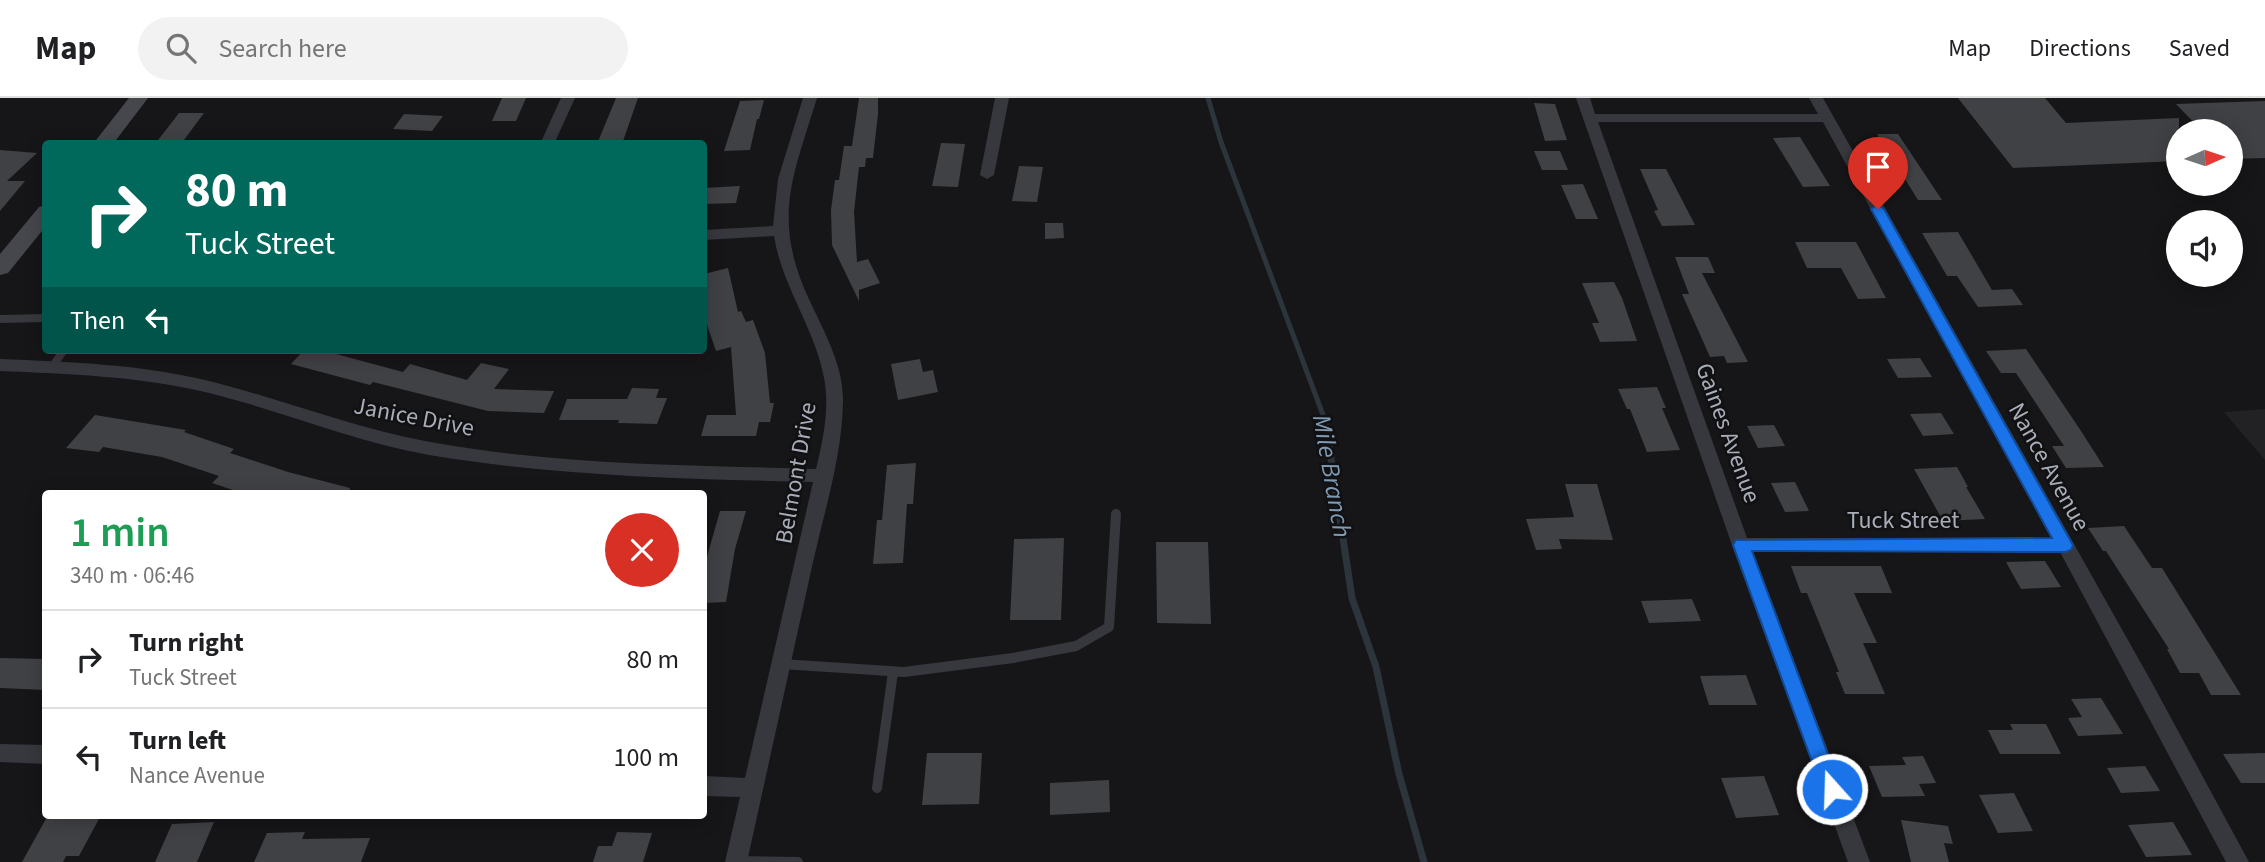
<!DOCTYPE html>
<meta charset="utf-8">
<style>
:root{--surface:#fff;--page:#f2f2f2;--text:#202124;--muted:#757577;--line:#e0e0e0}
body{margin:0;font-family:"Source Sans 3",sans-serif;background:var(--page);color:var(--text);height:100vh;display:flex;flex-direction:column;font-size:26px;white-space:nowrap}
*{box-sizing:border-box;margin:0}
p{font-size:23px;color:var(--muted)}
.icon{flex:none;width:38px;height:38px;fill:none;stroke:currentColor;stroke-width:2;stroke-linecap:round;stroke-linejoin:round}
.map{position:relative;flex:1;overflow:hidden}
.sheet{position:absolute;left:42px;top:392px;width:665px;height:329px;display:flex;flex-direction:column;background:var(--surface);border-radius:7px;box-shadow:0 4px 18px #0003}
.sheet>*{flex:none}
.banner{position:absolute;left:42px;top:42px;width:665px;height:214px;border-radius:7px;box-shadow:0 4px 18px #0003;background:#00695c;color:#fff;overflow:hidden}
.needle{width:46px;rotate:87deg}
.fabs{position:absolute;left:2166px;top:21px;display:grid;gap:14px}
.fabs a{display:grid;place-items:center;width:77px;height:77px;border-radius:50%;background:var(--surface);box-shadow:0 4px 18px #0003;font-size:35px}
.pin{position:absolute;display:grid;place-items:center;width:60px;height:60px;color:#fff;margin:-72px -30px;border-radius:50% 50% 50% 0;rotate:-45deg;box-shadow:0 0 7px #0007}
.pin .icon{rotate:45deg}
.me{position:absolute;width:77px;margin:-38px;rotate:340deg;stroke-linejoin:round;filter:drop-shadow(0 0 5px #0008)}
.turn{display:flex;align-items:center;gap:24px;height:147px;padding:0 28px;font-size:32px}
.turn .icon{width:91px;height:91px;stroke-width:2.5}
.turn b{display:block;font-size:49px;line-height:60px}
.then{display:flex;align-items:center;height:66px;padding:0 28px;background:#0003;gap:14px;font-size:26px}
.round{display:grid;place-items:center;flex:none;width:74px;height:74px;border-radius:37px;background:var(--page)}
.head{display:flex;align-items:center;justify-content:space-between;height:119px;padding:0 28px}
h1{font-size:42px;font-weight:600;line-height:52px;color:#1e9e55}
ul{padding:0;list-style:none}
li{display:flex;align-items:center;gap:21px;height:98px;padding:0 28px;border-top:2px solid var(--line)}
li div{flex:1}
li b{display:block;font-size:26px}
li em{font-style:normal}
header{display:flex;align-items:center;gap:42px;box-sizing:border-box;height:98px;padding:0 35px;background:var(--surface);border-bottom:2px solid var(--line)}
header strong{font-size:33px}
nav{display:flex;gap:38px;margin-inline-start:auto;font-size:24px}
.search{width:490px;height:63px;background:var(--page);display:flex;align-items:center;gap:18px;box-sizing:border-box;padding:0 24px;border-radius:38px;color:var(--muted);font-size:26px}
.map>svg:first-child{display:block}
</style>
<header>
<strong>Map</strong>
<div class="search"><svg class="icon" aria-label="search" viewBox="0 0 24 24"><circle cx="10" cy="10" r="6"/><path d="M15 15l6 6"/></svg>Search here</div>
<nav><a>Map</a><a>Directions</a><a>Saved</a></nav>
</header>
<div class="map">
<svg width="2265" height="764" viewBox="0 0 2265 764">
<rect width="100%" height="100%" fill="#161618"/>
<path fill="#222225" d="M2265,311V362L2224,314Z"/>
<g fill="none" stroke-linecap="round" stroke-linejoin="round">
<path stroke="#2c353c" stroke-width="5" d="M1208,0L1221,44L1326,325L1328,336"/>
<path stroke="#2c353c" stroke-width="7" d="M1327,334L1352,500L1376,569L1399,676L1424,764"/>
</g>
<path fill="#404145" d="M502,0H526L516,23H492Z
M616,0H638L622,46H597Z
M859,0H878V16L873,60H866L865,69H859L854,114L857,164L868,161L880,185L859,192V203L832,147L831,112L835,82H839L844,48H852Z
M1958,0H2045L2066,25L2179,20V63L2013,70Z
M764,2L759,21H757L750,52L724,53L740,3Z
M2265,3V60L2231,61V33H2202L2176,6Z
M1534,5L1555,6L1567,42L1545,43Z
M179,15H204L181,46H155Z
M404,16L443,18L432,33L393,31Z
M1877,36H1898L1942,102H1918Z
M1800,39L1830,88L1803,89L1773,40Z
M941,45L965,46L958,89L932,88Z
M0,52L37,55L7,83H25L0,113Z
M1534,53H1560L1568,72H1542Z
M1019,68L1043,69L1037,104L1012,103Z
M1640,71H1666L1695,127L1662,128L1654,113L1658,112Z
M1583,86L1598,121H1576L1561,87Z
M740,88L736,105L704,106V90Z
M1045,125H1063L1064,140L1045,141Z
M1958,134L1992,192L2012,191L2023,207L1978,209L1957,178H1947L1922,135Z
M1795,144H1856L1886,200L1858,201L1841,170H1807Z
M1675,159H1708L1715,175H1702L1748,264L1727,265L1724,258L1710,259L1682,196H1689Z
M728,170L738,214L741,213L746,224L753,222L765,255L770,305H774L770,324H759L756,338H701L707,317H736L731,249L716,253L704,218V176Z
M1614,184L1622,200L1637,243L1600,244L1592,225H1599L1582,185Z
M2026,251L2081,333L2104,369L2066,370L2052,348H2064L2016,275H2001L1986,253Z
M304,252H340L336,256L403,274L410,266L467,282L481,265L509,271L494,291L554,293L544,315L488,313L373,284L370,287L291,266Z
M1920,260L1932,279L1898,280L1887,261Z
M920,261L923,274L933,272L938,294L898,302L891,266Z
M1657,289L1666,310H1662L1680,352L1647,354L1630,311H1627L1618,291Z
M632,290L659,291L656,300H667L657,326L618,325L619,322H559L567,301H627Z
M1941,315L1954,336L1923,338L1910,316Z
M95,317L186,332L184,334L234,351L230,355L288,374L350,390L349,396H245L212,385L219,378L162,359L103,349L99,354L66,350Z
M1774,327L1785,348L1758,350L1747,328Z
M916,365L913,406H907L903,465L873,466L877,422H882L887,367Z
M1957,369L1968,389H1966L1985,421L1943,423L1914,371Z
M1795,384L1809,413L1785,414L1771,385Z
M1565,386H1597L1613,442L1559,441L1562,451L1536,452L1526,421L1574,419Z
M720,413H746L735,451L726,504L704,505V469Z
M2124,428L2152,470H2162L2241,597H2211L2199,575H2180L2167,551H2169L2106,453H2103L2088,430Z
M1064,440L1061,522H1010L1014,441Z
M1156,444H1208L1211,526L1157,525Z
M2045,463L2061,489L2021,491L2006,464Z
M1791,468H1881L1892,495H1854L1877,545H1863L1885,596H1845L1836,574H1839L1807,495H1801Z
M1692,501L1701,523L1649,525L1641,503Z
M0,560L46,561V592L0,590Z
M1746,577L1757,607H1709L1700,578Z
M2101,600L2123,636L2078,638L2068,620L2082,619L2071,601Z
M2010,626H2046L2061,656H2000L1988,632H2013Z
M927,655H982L979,706L922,707Z
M2265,655V685H2241L2223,656Z
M1923,658L1936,685L1919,686L1925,698L1882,699L1869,668L1906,667L1902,659Z
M2145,668L2160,693L2121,695L2107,670Z
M1764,678L1779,717L1736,720L1721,680Z
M1109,682L1110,714L1050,717V685Z
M2014,695L2033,733L1998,735L1979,697Z
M47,719H100L79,758H66L63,764H22Z
M1901,722L1948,728L1953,746L1944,745L1949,764H1911Z
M214,724L197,764H155L172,726Z
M2173,724L2192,757L2146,759L2128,727Z
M305,734L302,741L370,740L361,764H254L267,735Z
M617,734L652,735L643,764H593L598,748H612Z"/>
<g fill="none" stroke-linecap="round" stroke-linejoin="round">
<path stroke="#37383d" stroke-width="8" d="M0,221L46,220
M52,269L64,252"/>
<path stroke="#37383d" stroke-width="10" d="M782,566L904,574L1013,560L1076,548L1109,529L1116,416
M877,690L893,574
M738,763L798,764"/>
<path fill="#37383d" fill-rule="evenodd" d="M561,0H575L554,46H540Z
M803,0H817C793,78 772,120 808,199C823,232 844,267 843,304C842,358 825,411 813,464C791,564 769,664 747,764H725L740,699L704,698V678L745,680L813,384C685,381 555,378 429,357C352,343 280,312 205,294C138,278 68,276 0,273V261C69,264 138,266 205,282C279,300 350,329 425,343C553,367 686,367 816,371C823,342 830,310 824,280C815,230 782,189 774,138L704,142V132L773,128L778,81Z
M995,0H1009L994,77L987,81L980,77Z
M1576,0H1590L1595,16H1818L1809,0H1823L2151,583L2249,764H2226L2060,454H1753L1870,764H1848L1732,447ZM1598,24H1823L2051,440H1747Z
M0,646L46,647V666L0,664Z"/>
<path fill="#45474d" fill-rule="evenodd" d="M129,0H148L113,46H93Z
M46,107V128L8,175L0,177V156L39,109Z"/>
</g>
<path fill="#1a73e8" stroke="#114b97" stroke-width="2" d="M1878,106L1884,111L2073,447L2071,452L2065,454L1752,453L1841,691L1838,697L1832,700L1825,697L1822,691L1733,447L1736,442L2052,440L1871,111Z"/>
<g text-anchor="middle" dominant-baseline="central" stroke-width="5" stroke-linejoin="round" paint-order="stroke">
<g font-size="24" fill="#a8adb8" stroke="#111113">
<text transform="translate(414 319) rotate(11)">Janice Drive</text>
<text transform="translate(1728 335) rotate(70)">Gaines Avenue</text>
<text transform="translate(2049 369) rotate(61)">Nance Avenue</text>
<text transform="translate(796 375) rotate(-80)">Belmont Drive</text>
<text x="1903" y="422">Tuck Street</text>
</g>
<g font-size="26" font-style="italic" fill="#7f9bb3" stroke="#111113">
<text transform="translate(1332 378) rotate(80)">Mile Branch</text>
</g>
</g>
</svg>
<div class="fabs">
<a><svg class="needle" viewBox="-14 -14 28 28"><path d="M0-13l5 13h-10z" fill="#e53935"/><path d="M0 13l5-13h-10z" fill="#757577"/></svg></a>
<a><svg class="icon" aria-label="sound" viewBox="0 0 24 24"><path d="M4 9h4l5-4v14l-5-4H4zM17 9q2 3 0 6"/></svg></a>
</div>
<div class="pin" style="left:1878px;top:111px;background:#d93025"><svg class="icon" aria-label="arrive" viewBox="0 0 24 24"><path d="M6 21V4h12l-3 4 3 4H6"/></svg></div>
<svg class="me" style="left:1832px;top:691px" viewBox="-20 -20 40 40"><circle r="17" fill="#1a73e8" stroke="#fff" stroke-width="3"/><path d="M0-11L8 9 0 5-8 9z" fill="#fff"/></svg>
<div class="banner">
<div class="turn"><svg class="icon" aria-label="right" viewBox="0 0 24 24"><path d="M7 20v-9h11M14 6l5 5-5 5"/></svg><div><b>80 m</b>Tuck Street</div></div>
<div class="then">Then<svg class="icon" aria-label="left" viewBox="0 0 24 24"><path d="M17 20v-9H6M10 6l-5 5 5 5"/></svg></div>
</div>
<section class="sheet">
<div class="head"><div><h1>1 min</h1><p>340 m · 06:46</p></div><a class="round" style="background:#d93025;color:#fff"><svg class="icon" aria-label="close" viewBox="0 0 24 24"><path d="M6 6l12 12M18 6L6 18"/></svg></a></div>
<ul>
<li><svg class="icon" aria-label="right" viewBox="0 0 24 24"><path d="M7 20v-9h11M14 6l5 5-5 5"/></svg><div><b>Turn right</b><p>Tuck Street</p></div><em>80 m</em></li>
<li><svg class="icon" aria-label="left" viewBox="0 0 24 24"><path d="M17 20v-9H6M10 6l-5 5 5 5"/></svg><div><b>Turn left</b><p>Nance Avenue</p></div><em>100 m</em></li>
</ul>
</section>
</div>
